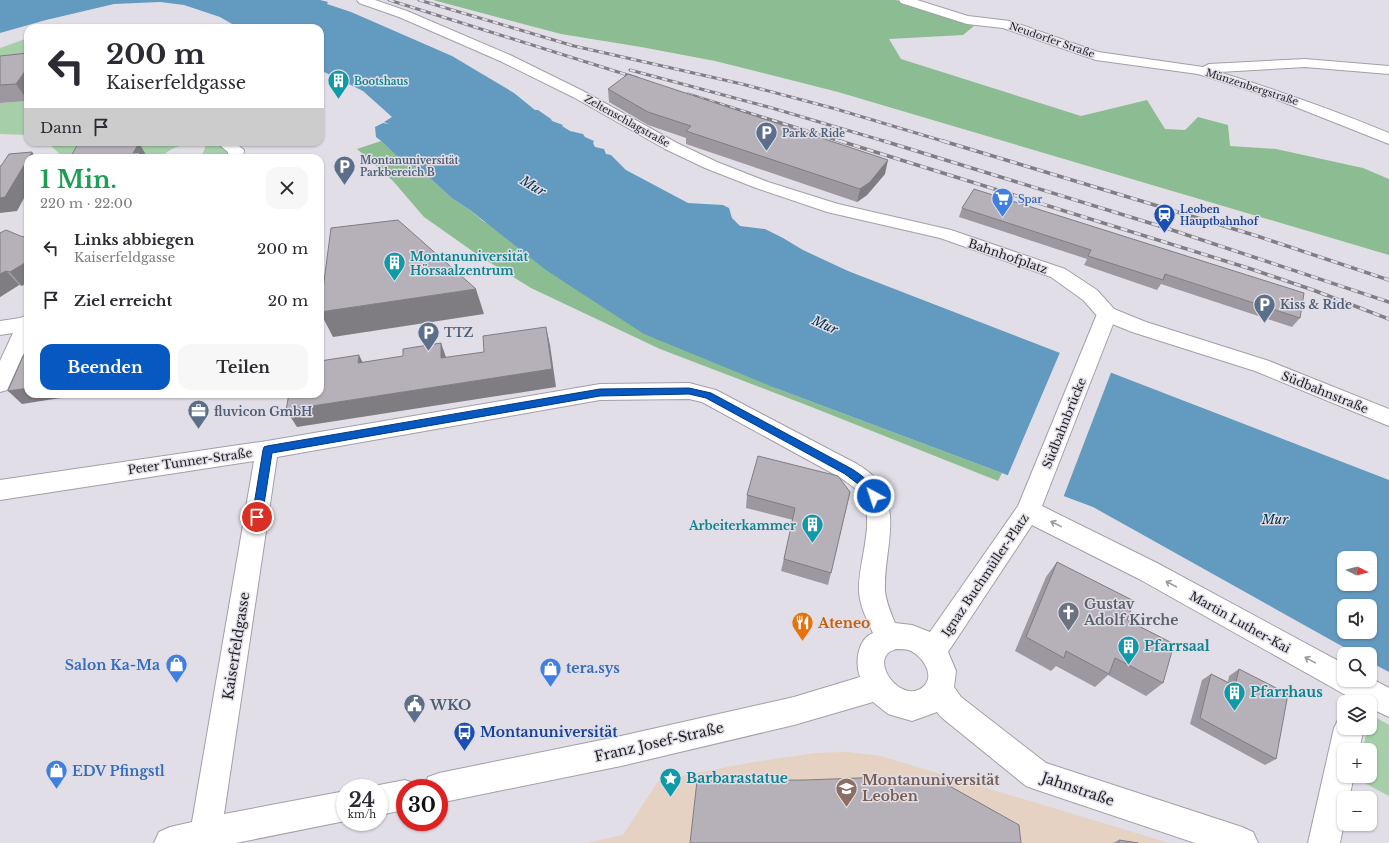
<!DOCTYPE html>
<html lang="de">
<meta charset="utf-8">
<style>
:root{--surface:#fff;--page:#f7f7f7;--text:#2b2b33;--muted:#7c7c81;--accent:#0858c1}
body{margin:0;font-family:"Libre Baskerville",serif;background:var(--page);color:var(--text);height:100vh;display:flex;flex-direction:column;font-size:15px;white-space:nowrap}
*{box-sizing:border-box;margin:0}
p{font-size:13px;color:var(--muted)}
.icon{flex:none;width:22px;height:22px;fill:none;stroke:currentColor;stroke-width:2;stroke-linecap:round;stroke-linejoin:round}
.map{position:relative;flex:1;overflow:hidden}
.panel{position:absolute;left:24px;top:154px;width:300px;height:244px;display:flex;flex-direction:column;background:var(--surface);border-radius:12px;box-shadow:0 1px 3px #0004}
.panel>*{flex:none}
.guide{position:absolute;left:24px;top:24px;width:300px;height:122px;border-radius:12px;box-shadow:0 1px 3px #0004;background:#fff;color:var(--text);overflow:hidden}
.needle{width:26px;rotate:96deg}
.buttons{position:absolute;left:1337px;top:551px;display:grid;gap:8px}
.buttons a{display:grid;place-items:center;width:40px;height:40px;border-radius:8px;background:var(--surface);box-shadow:0 1px 3px #0004;font-size:20px}
.speed{position:absolute;left:336px;top:779px;display:flex;gap:8px;font-size:20px;font-weight:700;text-align:center}
.speed>*{display:grid;place-content:center;width:52px;height:52px;border-radius:50%;background:var(--surface);box-shadow:0 1px 3px #0004;line-height:1}
.speed small{font-size:10px;font-weight:400}
.speed .limit{border:6px solid #d22;background:#fff;color:#111}
.pin{position:absolute;display:grid;place-items:center;width:34px;height:34px;color:#fff;margin:-17px;border:2px solid #fff;border-radius:50%;box-shadow:0 1px 4px #0007}
.me{position:absolute;width:44px;margin:-22px;rotate:320deg;stroke-linejoin:round;filter:drop-shadow(0 0 3px #0008)}
.turn{display:flex;align-items:center;gap:14px;height:84px;padding:0 16px;font-size:18px}
.turn .icon{width:52px;height:52px;stroke-width:2.5}
.turn b{display:block;font-size:28px;line-height:34px}
.then{display:flex;align-items:center;height:38px;padding:0 16px;background:#0003;gap:8px;font-size:15px}
.round{display:grid;place-items:center;flex:none;width:42px;height:42px;border-radius:12px;background:var(--page)}
.head{display:flex;align-items:center;justify-content:space-between;height:68px;padding:0 16px}
h1{font-size:24px;font-weight:800;line-height:30px;color:#1e9e55}
.action{display:flex;gap:8px;margin-top:auto;padding:8px 16px}
.action a{flex:1;height:46px;border-radius:12px;background:var(--accent);color:#fff;font-size:16px;font-weight:800;line-height:46px;text-align:center}
.action a+a{background:var(--page);color:var(--text)}
ul{padding:0;list-style:none}
li{display:flex;align-items:center;gap:12px;height:52px;padding:0 16px}
li div{flex:1}
li b{display:block;font-size:15px}
li em{font-style:normal}
.map>svg:first-child{display:block}
</style>
<div class="map">
<svg width="1389" height="843" viewBox="0 0 1389 843">
<rect width="100%" height="100%" fill="#e1dee7"/>
<path fill="#e6d2c3" d="M848,752L881,756L1169,843H586L623,835L659,780L754,762L816,753Z"/>
<path fill="#a6cfa9" d="M28,38V71L0,74V48Z
M28,101V135L0,134V103Z
M47,142H224L235,158H201L206,145L194,146L195,143C181,145 170,147 161,158H64Z
M1370,714L1389,725V796L1357,779V776H1370V750H1363L1367,728H1370Z"/>
<path fill="#8cbc91" d="M433,0H896L974,26L963,35L889,39L901,59L1081,116L1147,100L1165,129L1185,130L1198,117L1228,125L1230,146L1276,149L1363,168L1389,179V255L838,92L715,61L641,47L561,34Z
M381,141L401,160L422,171L453,199L470,210L483,221L778,389L1002,473L998,481L809,406L660,349L531,288L478,255L424,217L393,181L357,149Z"/>
<path fill="#639abf" fill-rule="evenodd" d="M0,0H320L328,2L327,4L351,12L452,56L514,93L535,110H538L551,119L552,121L563,125L562,126L570,131L583,134L585,137L594,141L593,143L595,147L604,149L606,154L611,155L626,170L688,203L723,205L729,208L732,218L740,226L765,229L783,238L803,250L848,271L1389,480V672L1370,662V654H1356L1093,507L778,389L644,334L546,270L470,210L453,199L422,171L401,160L380,140L376,137L375,127L383,123L389,124L384,122L392,117L363,91L320,70V28H239L220,17L184,5L160,2L114,4L46,20L0,33ZM1344,558H1370V584H1344ZM1344,606H1370V632H1344Z"/>
<path fill="#e1dee7" d="M1061,350L1112,370L1063,498L1007,477Z"/>
<g fill="none" stroke-linecap="round" stroke-linejoin="round">
<defs>
<path id="minor" d="M899,0H917L968,16L1010,21L1098,52L1203,67L1209,64L1305,59L1389,66V74L1305,67L1219,72C1277,90 1333,110 1389,133V144L1273,98L1198,74L1096,60L1003,28L967,24L901,3Z
M216,142H234L244,150L243,158H227L228,152Z
M1107,307L1114,309L1117,314L1042,506L1157,563L1344,664V680H1370V678L1389,688V717L1370,708V702H1358L1139,579L1032,525L948,652L956,671L954,687L961,697L1046,763L1242,827L1253,832L1258,843H1195L1037,790L1026,786L941,717L937,712L912,721L888,714L873,702L794,725L621,766L439,803V788H424L428,777L439,773L621,736L794,697L860,677C855,664 857,639 873,633C867,620 860,606 859,592C857,562 879,517 858,491C853,486 846,482 841,478L702,402L689,399L600,400L277,457L224,814L345,791V821L236,843H154L159,832L170,827L192,822L254,461L0,500V480L267,441L600,384L689,383L708,388L716,390L857,464C863,468 870,472 874,477C904,512 883,551 885,591C886,602 891,613 895,623L912,625L930,632L1018,506L1097,314L1100,309ZM896,649C901,649 907,649 911,651C923,657 935,675 924,686C905,705 873,668 888,653C890,651 894,650 896,649Z
M28,315V344L7,390L0,392V361L13,333L0,335V321L20,318Z
M1344,715V728H1364L1359,750H1344V776H1354L1349,798H1344V823L1340,843H1308L1334,728L1339,718Z
M405,780L416,784L417,788H405V810L379,815V788H371L379,785Z"/>
<path id="major" d="M357,0H375L407,11L510,55L583,91L677,143L717,162L768,182L838,204L951,230L1065,269L1097,290L1114,309L1146,322L1269,361L1389,409V426L1255,371L1132,332L1100,319L1083,300L1051,277L940,238L827,212L756,188L705,168L665,149L573,97L500,61L399,17L359,3Z"/>
</defs>
<use href="#minor" stroke="#a29fa8" stroke-width="2"/>
<use href="#major" stroke="#a29fa8" stroke-width="2"/>
<use href="#minor" fill="#fff" fill-rule="evenodd"/>
<use href="#major" fill="#fff" fill-rule="evenodd"/>
<defs>
<path id="rail-far1" d="M389,0L637,78
M419,0L574,46L742,84L836,109L946,142
M630,70L772,108L887,142
M688,94L843,142"/>
<path id="rail" d="M840,141L1251,269L1313,290L1389,319
M884,141L1166,228L1389,302
M943,141L1257,236L1389,280"/>
</defs>
<use href="#rail-far1" stroke="#807e84" stroke-width="3"/>
<use href="#rail" stroke="#807e84" stroke-width="3.5"/>
<use href="#rail-far1" stroke="#e1dee7" stroke-width="2" stroke-dasharray="5.5" stroke-linecap="butt"/>
<use href="#rail" stroke="#e1dee7" stroke-width="2.5" stroke-dasharray="7" stroke-linecap="butt"/>
</g>
<path fill="#9d989f" d="M28,53V101L0,103V56Z
M608,89L885,174L867,195L857,202L686,144V138L648,125L609,102Z
M962,208L1300,318L1292,327L1161,284L1157,290L1084,265L1087,259L959,217Z
M0,233L22,286L19,285L0,297Z
M850,492L831,573L828,585L781,571L793,520L746,508L747,495Z
M1057,562L1127,620L1163,683L1146,696L1108,675L1095,687L1056,666L1051,671L1015,651L1046,577Z
M1239,669L1276,759L1265,765L1190,724L1202,680L1211,674L1228,682L1229,676Z
M1119,840L1138,843H1113Z"/>
<path fill="#7f7c82" d="M28,67V101L16,84Z
M107,142H123L133,158Z
M139,143L148,158H137L133,153Z
M32,152L37,158H28Z
M28,158V191L17,211L0,213V198Z
M888,160L885,174L867,195L857,202L860,189Z
M28,261V282L22,286L10,272Z
M6,271L19,285L0,297V274Z
M476,289L484,314L333,337L320,312Z
M546,327L550,345L556,387L297,427L286,410L552,369Z
M441,343L447,360L441,358Z
M359,355L368,373L358,363Z
M28,388V394H86L22,404L8,391Z"/>
<path fill="#b6b1b9" stroke="#7f7c82" d="M28,53V67L16,84L0,85V56Z
M628,74L888,160L870,182L860,189L686,131L691,126L648,112L608,89Z
M79,142H118L117,145L139,143L133,153L140,152L137,158H70Z
M32,152L5,197L0,198V166H1L9,154Z
M974,189L1304,293L1300,318L1165,274L1163,280L1088,256L1091,250L962,208Z
M398,220L476,289L320,312L331,228Z
M6,230L23,237L28,234V261L10,272L6,271L0,274V233Z
M546,327L552,369L286,410L289,394H320V361L359,355L358,363L403,356V349L441,343V358L484,352L483,336Z
M23,356H28V388L8,391Z
M758,456L838,476L850,492L831,573L784,559L795,508L747,495Z
M1057,562L1134,601L1127,620L1174,644L1163,683L1115,658L1109,674L1066,651L1064,658L1026,637Z
M1239,669L1288,694L1276,759L1200,718L1211,674L1235,686Z
M887,777L937,779L1019,825L1021,843H690L697,781L805,780Z
M1119,840L1138,843H1119Z"/>
<defs><path id="oneway-shaft" d="M-6 0H5M1.5-3L5.5 0L1.5 3" fill="none" stroke-width="1.6" stroke-linecap="round" stroke-linejoin="round"/></defs>
<g stroke="#9b9a9c">
<use href="#oneway-shaft" transform="translate(1056 524) rotate(-154)"/>
<use href="#oneway-shaft" transform="translate(1171 584) rotate(-152)"/>
<use href="#oneway-shaft" transform="translate(1310 660) rotate(-151)"/>
</g>
<path fill="#0858c1" stroke="#05397d" d="M689,388L711,393L852,469C863,476 873,484 879,496L878,499L874,500L871,499L862,487L845,474L706,398L689,394L600,396L272,453L262,517L261,520L257,521L253,520L252,517L263,450L264,447L267,446L600,389Z"/>
<defs>
<symbol id="building-pin" viewBox="-11 -11 22 30"><path d="M0 17L-7.5 6A9.5 9.5 0 1 1 7.5 6Z" fill="#0f9aa8" stroke="#e1dee7"/><path d="M-4-6H4V6H1V3H-1V6H-4ZM-2.5-4.3h1.7v1.8h-1.7ZM.8-4.3h1.7v1.8H.8ZM-2.5-1h1.7V.8h-1.7ZM.8-1h1.7V.8H.8Z" fill="#fff"/></symbol>
<symbol id="parking-pin" viewBox="-11 -11 22 30"><path d="M0 17L-7.5 6A9.5 9.5 0 1 1 7.5 6Z" fill="#5c6f8a" stroke="#e1dee7"/><path d="M-3.5-5.5H1a3.5 3.5 0 0 1 0 7H-1V5.5H-3.5ZM-1-3.4V-.6H.8a1.4 1.4 0 0 0 0-2.8Z" fill="#fff"/></symbol>
<symbol id="supermarket-pin" viewBox="-11 -11 22 30"><path d="M0 17L-7.5 6A9.5 9.5 0 1 1 7.5 6Z" fill="#3f7fe0" stroke="#e1dee7"/><path d="M-6-5.5h2.5l.6 2H6L4.5 2H-2.5L-4.4-4H-6ZM-1.5 3.2a1.3 1.3 0 1 0 .1 0ZM3 3.2a1.3 1.3 0 1 0 .1 0Z" fill="#fff"/></symbol>
<symbol id="station-pin" viewBox="-11 -11 22 30"><path d="M0 17L-7.5 6A9.5 9.5 0 1 1 7.5 6Z" fill="#1a4fb4" stroke="#e1dee7"/><path d="M-3-6H3Q5-6 5-4V2Q5 4 3 4L4.5 6H3L1.5 4h-3L-3 6H-4.5L-3 4Q-5 4-5 2V-4Q-5-6-3-6ZM-3.5-4v3h7v-3ZM-3.5 1v1.5H-2V1ZM2 1v1.5H3.5V1Z" fill="#fff"/></symbol>
<symbol id="office-pin" viewBox="-11 -11 22 30"><path d="M0 17L-7.5 6A9.5 9.5 0 1 1 7.5 6Z" fill="#5c6f8a" stroke="#e1dee7"/><path d="M-6-3h4V-5.5h4V-3h4V5H-6ZM-1-4.5V-3h2v-1.5ZM-6 0V1H6V0Z" fill="#fff"/></symbol>
<symbol id="church-pin" viewBox="-11 -11 22 30"><path d="M0 17L-7.5 6A9.5 9.5 0 1 1 7.5 6Z" fill="#6b7280" stroke="#e1dee7"/><path d="M-1.2-6h2.4v3.5h3.3v2.4h-3.3V6h-2.4V-.1h-3.3v-2.4h3.3Z" fill="#fff"/></symbol>
<symbol id="restaurant-pin" viewBox="-11 -11 22 30"><path d="M0 17L-7.5 6A9.5 9.5 0 1 1 7.5 6Z" fill="#e8710a" stroke="#e1dee7"/><path d="M-5-6h1v4h1v-4h1v4h1v-4h1v5L-1.5 .5V6h-2V.5L-5-1ZM5-6V6H3V1.5H1.5Q1.5-4 5-6Z" fill="#fff"/></symbol>
<symbol id="shop-pin" viewBox="-11 -11 22 30"><path d="M0 17L-7.5 6A9.5 9.5 0 1 1 7.5 6Z" fill="#3f7fe0" stroke="#e1dee7"/><path d="M-5-2.5h2.3a2.7 3.5 0 0 1 5.4 0H5L5.5 6h-11ZM-1.5-2.5h3a1.5 2.3 0 0 0-3 0Z" fill="#fff"/></symbol>
<symbol id="civic-pin" viewBox="-11 -11 22 30"><path d="M0 17L-7.5 6A9.5 9.5 0 1 1 7.5 6Z" fill="#5c6f8a" stroke="#e1dee7"/><path d="M-.6-6.5H3V-4.5H.6V-3L4-1V1h2V6H-6V1h2V-1L-.6-3ZM-1.2 2.5V6h2.4V2.5Z" fill="#fff"/></symbol>
<symbol id="bus-pin" viewBox="-11 -11 22 30"><path d="M0 17L-7.5 6A9.5 9.5 0 1 1 7.5 6Z" fill="#1a4fb4" stroke="#e1dee7"/><path d="M-5-6H5V4H4V6H2V4H-2V6H-4V4H-5ZM-3.5-4V0h7V-4ZM-3.5 1.2v1.5H-2V1.2ZM2 1.2v1.5H3.5V1.2Z" fill="#fff"/></symbol>
<symbol id="sight-pin" viewBox="-11 -11 22 30"><path d="M0 17L-7.5 6A9.5 9.5 0 1 1 7.5 6Z" fill="#0f9aa8" stroke="#e1dee7"/><path d="M0-6L1.8-2.2L6-1.7L2.9 1.2L3.7 5.4L0 3.3L-3.7 5.4L-2.9 1.2L-6-1.7L-1.8-2.2Z" fill="#fff"/></symbol>
<symbol id="university-pin" viewBox="-11 -11 22 30"><path d="M0 17L-7.5 6A9.5 9.5 0 1 1 7.5 6Z" fill="#8d6e63" stroke="#e1dee7"/><path d="M0-5L7-2L0 1L-7-2ZM-4 1L0 2.5L4 1V4Q0 6-4 4Z" fill="#fff"/></symbol>
</defs>
<g fill-rule="evenodd">
<use href="#building-pin" x="326" y="68" width="25" height="34"/>
<use href="#parking-pin" x="754" y="120" width="25" height="34"/>
<use href="#parking-pin" x="332" y="154" width="25" height="34"/>
<use href="#supermarket-pin" x="990" y="186" width="25" height="34"/>
<use href="#station-pin" x="1152" y="202" width="25" height="34"/>
<use href="#building-pin" x="382" y="250" width="25" height="34"/>
<use href="#parking-pin" x="1252" y="292" width="25" height="34"/>
<use href="#parking-pin" x="416" y="320" width="25" height="34"/>
<use href="#office-pin" x="186" y="398" width="25" height="34"/>
<use href="#building-pin" x="800" y="512" width="25" height="34"/>
<use href="#church-pin" x="1056" y="600" width="25" height="34"/>
<use href="#restaurant-pin" x="790" y="610" width="25" height="34"/>
<use href="#building-pin" x="1116" y="634" width="25" height="34"/>
<use href="#shop-pin" x="164" y="652" width="25" height="34"/>
<use href="#shop-pin" x="538" y="656" width="25" height="34"/>
<use href="#building-pin" x="1222" y="680" width="25" height="34"/>
<use href="#civic-pin" x="402" y="692" width="25" height="34"/>
<use href="#bus-pin" x="452" y="720" width="25" height="34"/>
<use href="#shop-pin" x="44" y="758" width="25" height="34"/>
<use href="#sight-pin" x="658" y="766" width="25" height="34"/>
<use href="#university-pin" x="834" y="776" width="25" height="34"/>
</g>
<g text-anchor="middle" dominant-baseline="central" stroke-width="3" stroke-linejoin="round" paint-order="stroke">
<g font-size="10" fill="#211f23" stroke="#e1dee7">
<text transform="translate(1052 40) rotate(19)">Neudorfer Straße</text>
<text transform="translate(1252 87) rotate(18)">Münzenbergstraße</text>
<text transform="translate(627 121) rotate(29)">Zeltenschlagstraße</text>
</g>
<g font-size="10" font-weight="bold" fill="#0d838f" stroke="#e1dee7" text-anchor="start">
<text x="354" y="81">Bootshaus</text>
</g>
<g font-size="10" font-weight="bold" fill="#4e5e75" stroke="#e1dee7" text-anchor="start">
<text x="782" y="133">Park &amp; Ride</text>
<text x="360" y="160">Montanuniversität<tspan x="360" dy="12">Parkbereich B</tspan></text>
</g>
<g font-size="10" font-weight="bold" fill="#366cbe" stroke="#e1dee7" text-anchor="start">
<text x="1018" y="199">Spar</text>
</g>
<g font-size="10" font-weight="bold" fill="#164399" stroke="#e1dee7" text-anchor="start">
<text x="1180" y="209">Leoben<tspan x="1180" dy="12">Hauptbahnhof</tspan></text>
</g>
<g font-size="12" font-weight="bold" fill="#0d838f" stroke="#e1dee7" text-anchor="start">
<text x="410" y="256">Montanuniversität<tspan x="410" dy="14">Hörsaalzentrum</tspan></text>
<text x="796" y="525" text-anchor="end">Arbeiterkammer</text>
</g>
<g font-size="12" fill="#211f23" stroke="#e1dee7">
<text transform="translate(1008 256) rotate(19)">Bahnhofplatz</text>
<text transform="translate(1325 392) rotate(22)">Südbahnstraße</text>
<text transform="translate(1064 423) rotate(-68)">Südbahnbrücke</text>
<text transform="translate(190 461) rotate(-8)">Peter Tunner-Straße</text>
<text transform="translate(985 575) rotate(-56)">Ignaz Buchmüller-Platz</text>
<text transform="translate(1240 622) rotate(29)">Martin Luther-Kai</text>
</g>
<g font-size="12" font-weight="bold" fill="#4e5e75" stroke="#e1dee7" text-anchor="start">
<text x="1280" y="304">Kiss &amp; Ride</text>
<text x="444" y="332">TTZ</text>
<text x="214" y="411">fluvicon GmbH</text>
</g>
<g font-size="13" font-style="italic" fill="#03334c" stroke="#e1dee7">
<text transform="translate(533 186) rotate(31)">Mur</text>
<text transform="translate(825 325) rotate(24)">Mur</text>
<text x="1275" y="519">Mur</text>
</g>
<g font-size="14" font-weight="bold" fill="#5b616d" stroke="#e1dee7" text-anchor="start">
<text x="1084" y="604">Gustav<tspan x="1084" dy="16">Adolf Kirche</tspan></text>
</g>
<g font-size="14" font-weight="bold" fill="#c56008" stroke="#e1dee7" text-anchor="start">
<text x="818" y="623">Ateneo</text>
</g>
<g font-size="14" fill="#211f23" stroke="#e1dee7">
<text transform="translate(236 646) rotate(-81)">Kaiserfeldgasse</text>
<text transform="translate(659 742) rotate(-13)">Franz Josef-Straße</text>
<text transform="translate(1078 789) rotate(19)">Jahnstraße</text>
</g>
<g font-size="14" font-weight="bold" fill="#0d838f" stroke="#e1dee7" text-anchor="start">
<text x="1144" y="646">Pfarrsaal</text>
<text x="1250" y="692">Pfarrhaus</text>
<text x="686" y="778">Barbarastatue</text>
</g>
<g font-size="14" font-weight="bold" fill="#366cbe" stroke="#e1dee7" text-anchor="start">
<text x="160" y="665" text-anchor="end">Salon Ka-Ma</text>
<text x="566" y="668">tera.sys</text>
<text x="72" y="771">EDV Pfingstl</text>
</g>
<g font-size="14" font-weight="bold" fill="#4e5e75" stroke="#e1dee7" text-anchor="start">
<text x="430" y="705">WKO</text>
</g>
<g font-size="14" font-weight="bold" fill="#164399" stroke="#e1dee7" text-anchor="start">
<text x="480" y="732">Montanuniversität</text>
</g>
<g font-size="14" font-weight="bold" fill="#785e54" stroke="#e1dee7" text-anchor="start">
<text x="862" y="780">Montanuniversität<tspan x="862" dy="16">Leoben</tspan></text>
</g>
</g>
</svg>
<div class="buttons">
<a><svg class="needle" viewBox="-14 -14 28 28"><path d="M0-13l5 13h-10z" fill="#e53935"/><path d="M0 13l5-13h-10z" fill="#7c7c81"/></svg></a>
<a><svg class="icon" aria-label="sound" viewBox="0 0 24 24"><path d="M4 9h4l5-4v14l-5-4H4zM17 9q2 3 0 6"/></svg></a>
<a><svg class="icon" aria-label="search" viewBox="0 0 24 24"><circle cx="10" cy="10" r="6"/><path d="M15 15l6 6"/></svg></a>
<a><svg class="icon" aria-label="layers" viewBox="0 0 24 24"><path d="M12 4l9 5-9 5-9-5zM3 14l9 5 9-5"/></svg></a>
<a>+</a>
<a>−</a>
</div>
<div class="speed"><div>24<small>km/h</small></div><div class="limit">30</div></div>
<div class="pin" style="left:257px;top:517px;background:#d93025"><svg class="icon" aria-label="arrive" viewBox="0 0 24 24"><path d="M6 21V4h12l-3 4 3 4H6"/></svg></div>
<svg class="me" style="left:874px;top:496px" viewBox="-20 -20 40 40"><circle r="17" fill="#0858c1" stroke="#fff" stroke-width="3"/><path d="M0-11L8 9 0 5-8 9z" fill="#fff"/></svg>
<div class="guide">
<div class="turn"><svg class="icon" aria-label="left" viewBox="0 0 24 24"><path d="M17 20v-9H6M10 6l-5 5 5 5"/></svg><div><b>200 m</b>Kaiserfeldgasse</div></div>
<div class="then">Dann<svg class="icon" aria-label="arrive" viewBox="0 0 24 24"><path d="M6 21V4h12l-3 4 3 4H6"/></svg></div>
</div>
<section class="panel">
<div class="head"><div><h1>1 Min.</h1><p>220 m · 22:00</p></div><a class="round"><svg class="icon" aria-label="close" viewBox="0 0 24 24"><path d="M6 6l12 12M18 6L6 18"/></svg></a></div>
<ul>
<li><svg class="icon" aria-label="left" viewBox="0 0 24 24"><path d="M17 20v-9H6M10 6l-5 5 5 5"/></svg><div><b>Links abbiegen</b><p>Kaiserfeldgasse</p></div><em>200 m</em></li>
<li><svg class="icon" aria-label="arrive" viewBox="0 0 24 24"><path d="M6 21V4h12l-3 4 3 4H6"/></svg><div><b>Ziel erreicht</b></div><em>20 m</em></li>
</ul>
<div class="action"><a>Beenden</a><a>Teilen</a></div>
</section>
</div>
